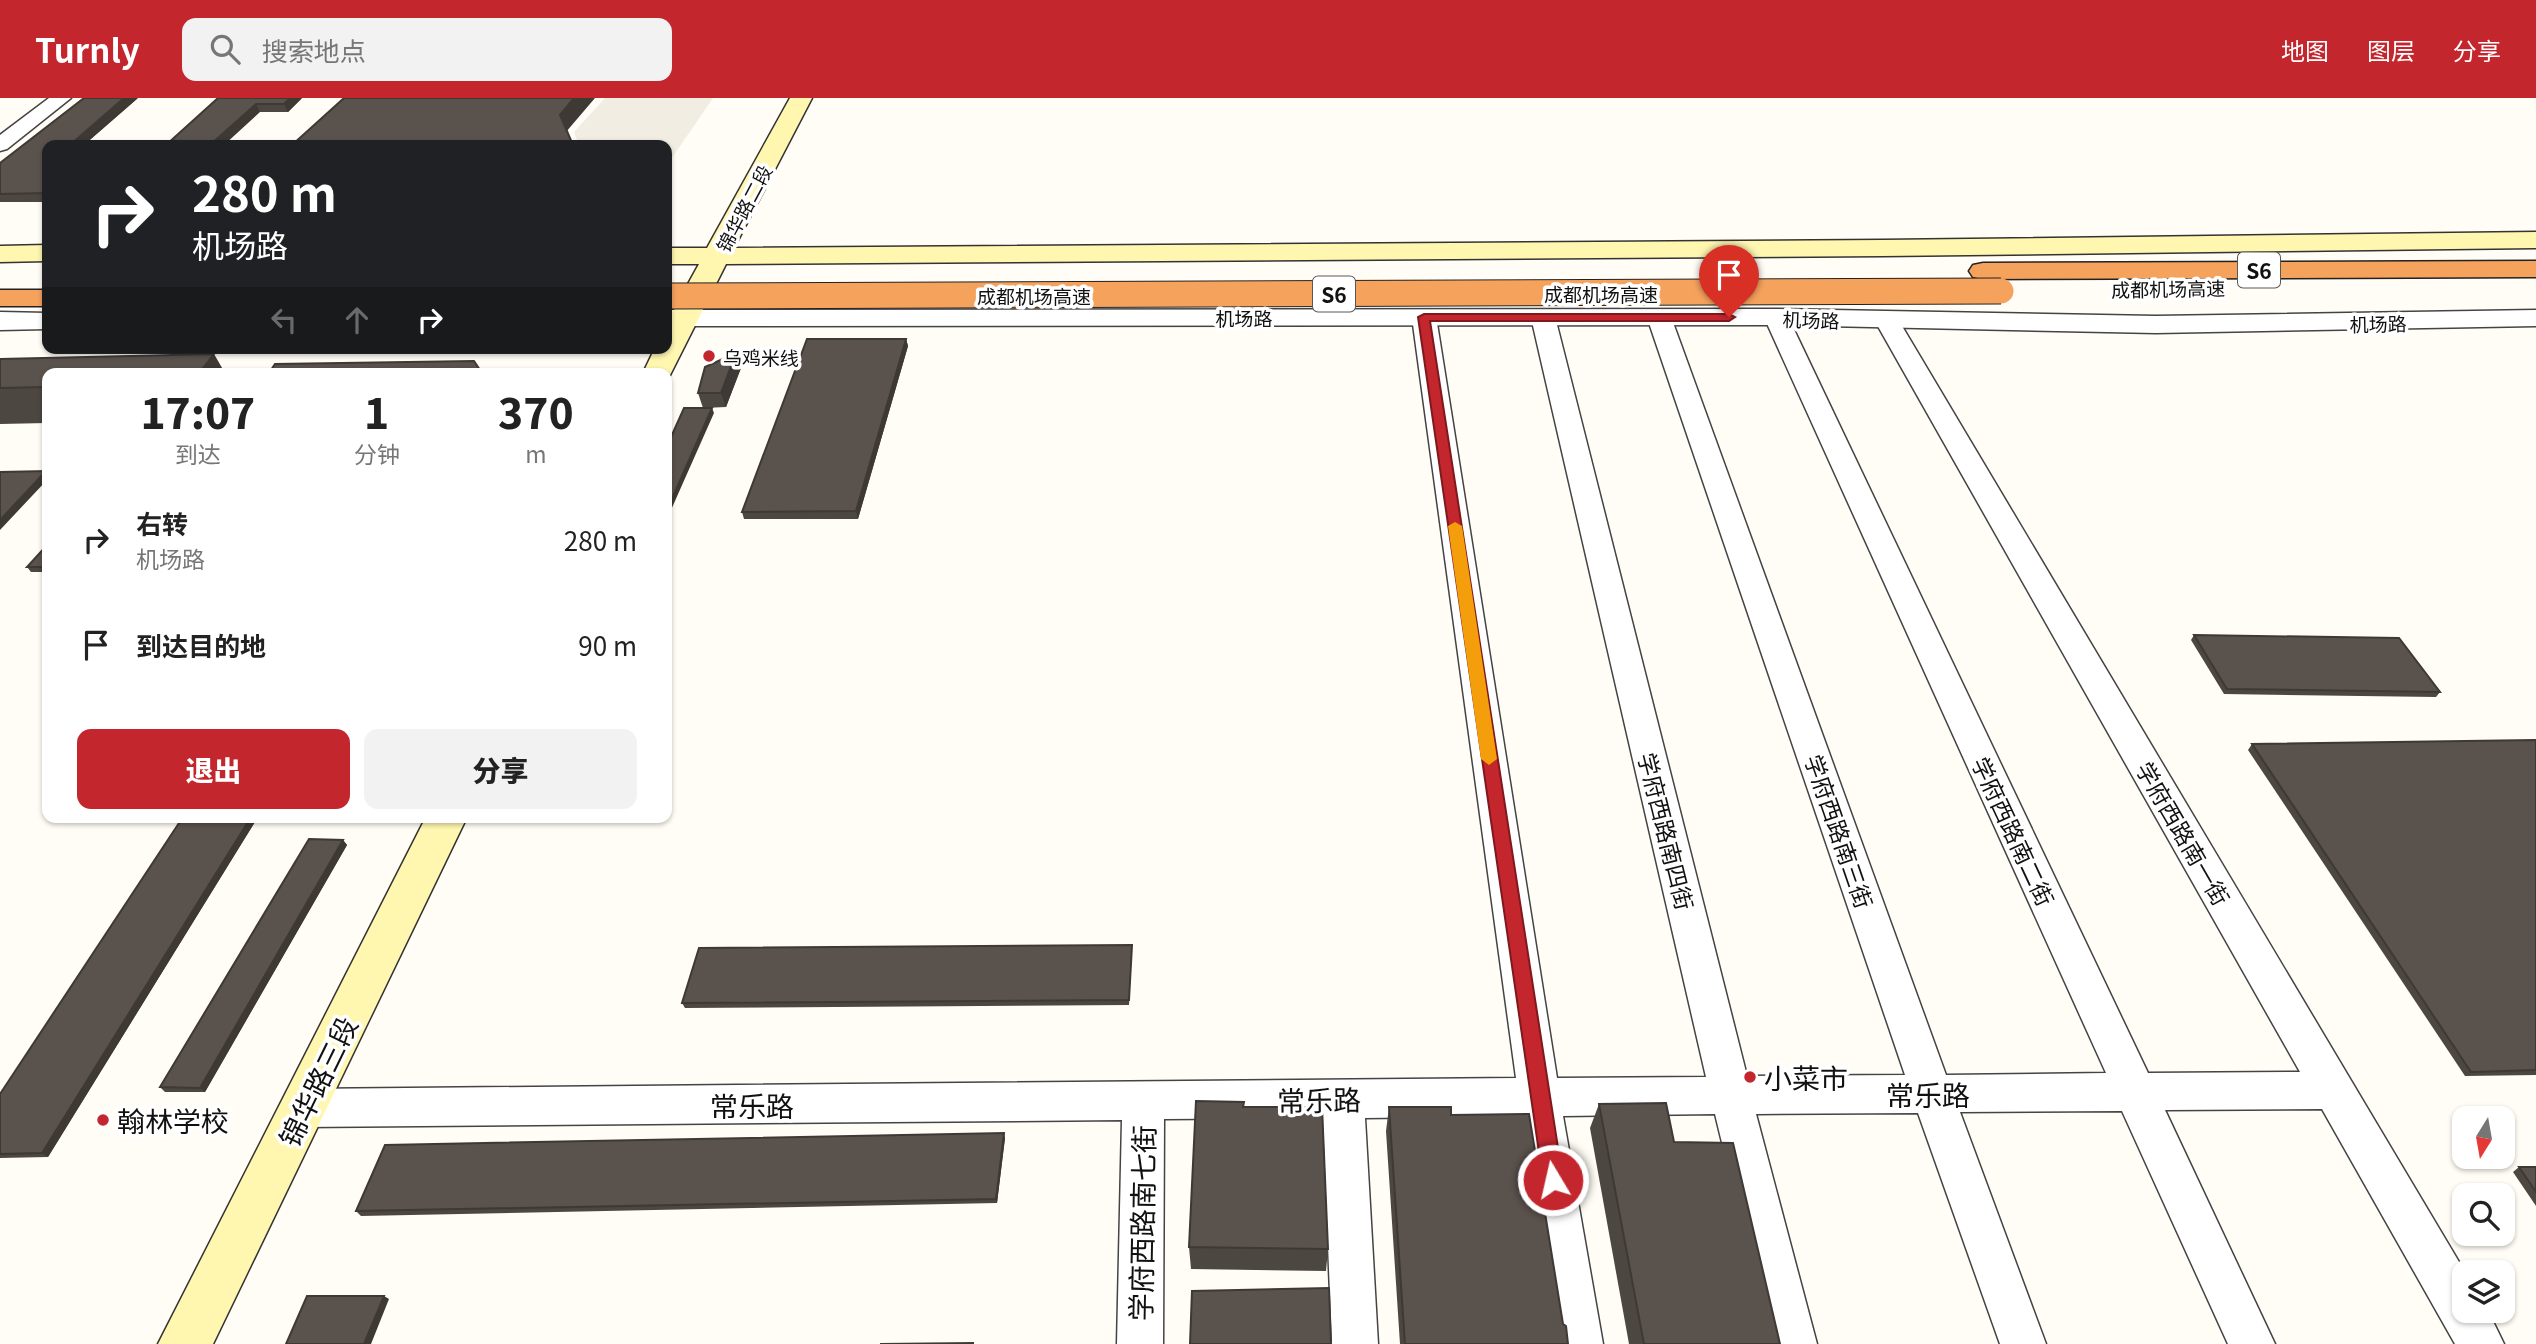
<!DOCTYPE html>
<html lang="zh">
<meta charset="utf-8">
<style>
:root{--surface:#fff;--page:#f2f2f2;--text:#222;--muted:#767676;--accent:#c4262e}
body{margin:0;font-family:Georgia,"Noto Sans SC",serif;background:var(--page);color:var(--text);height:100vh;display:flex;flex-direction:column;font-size:26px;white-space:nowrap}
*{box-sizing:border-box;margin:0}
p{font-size:23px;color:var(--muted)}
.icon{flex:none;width:38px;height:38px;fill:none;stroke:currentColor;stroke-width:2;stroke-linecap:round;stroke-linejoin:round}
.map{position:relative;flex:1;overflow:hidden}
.side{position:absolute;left:42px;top:270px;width:630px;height:455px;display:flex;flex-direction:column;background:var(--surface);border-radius:14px;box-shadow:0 2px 5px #0004}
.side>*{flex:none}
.top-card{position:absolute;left:42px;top:42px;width:630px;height:214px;border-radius:14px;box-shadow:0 2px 5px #0004;background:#202124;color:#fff;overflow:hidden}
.needle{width:46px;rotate:191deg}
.buttons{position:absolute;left:2452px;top:1008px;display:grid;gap:14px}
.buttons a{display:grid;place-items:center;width:63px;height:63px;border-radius:14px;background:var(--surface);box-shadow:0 2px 5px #0004;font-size:35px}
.pin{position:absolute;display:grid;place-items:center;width:60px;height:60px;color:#fff;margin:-72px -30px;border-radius:50% 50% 50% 0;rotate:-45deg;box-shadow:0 0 7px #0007}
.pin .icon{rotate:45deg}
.me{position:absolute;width:77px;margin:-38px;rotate:351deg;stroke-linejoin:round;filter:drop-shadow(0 0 5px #0008)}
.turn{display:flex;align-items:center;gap:24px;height:147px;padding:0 35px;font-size:32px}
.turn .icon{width:91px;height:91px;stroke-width:2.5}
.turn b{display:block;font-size:49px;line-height:60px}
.lanes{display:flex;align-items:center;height:66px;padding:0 35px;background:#0003;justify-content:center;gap:35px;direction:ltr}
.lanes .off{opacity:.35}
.eta{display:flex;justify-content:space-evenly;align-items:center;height:119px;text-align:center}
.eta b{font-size:42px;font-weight:800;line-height:49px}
.cta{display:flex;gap:14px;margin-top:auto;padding:14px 35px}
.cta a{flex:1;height:80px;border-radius:14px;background:var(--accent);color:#fff;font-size:28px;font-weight:800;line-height:80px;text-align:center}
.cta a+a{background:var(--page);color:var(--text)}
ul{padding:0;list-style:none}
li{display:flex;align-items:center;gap:21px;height:105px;padding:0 35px}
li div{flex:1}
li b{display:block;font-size:26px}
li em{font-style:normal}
header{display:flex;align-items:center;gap:42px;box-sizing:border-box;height:98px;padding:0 35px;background:var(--accent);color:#fff}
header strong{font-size:33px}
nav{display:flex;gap:38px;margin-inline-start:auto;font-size:24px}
.search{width:490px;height:63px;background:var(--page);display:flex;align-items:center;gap:18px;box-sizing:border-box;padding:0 24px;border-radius:14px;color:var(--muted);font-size:26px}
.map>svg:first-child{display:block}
</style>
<header>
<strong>Turnly</strong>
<div class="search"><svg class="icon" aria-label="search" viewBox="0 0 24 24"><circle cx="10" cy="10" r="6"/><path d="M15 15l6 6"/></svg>搜索地点</div>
<nav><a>地图</a><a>图层</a><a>分享</a></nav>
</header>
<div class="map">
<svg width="2536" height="1246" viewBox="0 0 2536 1246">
<rect width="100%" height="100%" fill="#fffdf5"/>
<path fill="#f1ede2" d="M605,0H713L667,67V47H579L574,34Z"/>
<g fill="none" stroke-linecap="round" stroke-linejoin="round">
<defs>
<path id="minor" d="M49,0H71L7,51L0,53V37Z
M1424,212L1433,214L1436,219L1557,980L1706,979L1531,219L1534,214L1543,212L1552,214L1555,219L1747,978L1905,977L1647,219L1650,214L1659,212L1668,214L1671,219L1946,977L2106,975L1764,219L1767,214L1776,212L1785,214L1788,219L2148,975L2300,974L1875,223L1878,218L1887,216L1896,218L2465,1174L2464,1213H2488L2504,1246H2455L2322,1011L2165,1012L2275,1246H2228L2122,1013L1960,1014L2046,1246H2000L1918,1015L1756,1016L1817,1246H1771L1715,1016L1563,1018L1603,1246H1557L1521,1018L1365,1020L1378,1246H1332L1323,1020L1164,1021L1163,1246H1117L1122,1022L303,1029L288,1024L282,1010L288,996L303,991L1516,980L1412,219L1415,214Z"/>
<path id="tertiary" d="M1776,211L2156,218L2536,212V228L2156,235L1776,227L667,228V212Z
M0,214L47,215V231L0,232Z"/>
<path id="secondary" d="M790,0H812L734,150L1883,142L2536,134V150L1883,158L726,166L668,281L667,275H643L655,250H667V224L699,166H667V150H707Z
M47,147V163L0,164V148Z
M426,719H467L213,1246H158Z"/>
<path id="motorway" d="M2536,163V179L1983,181L1973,179L1969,173L1973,167L1983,165Z
M0,192H47V208H0Z"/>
</defs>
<use href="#minor" stroke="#444" stroke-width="3"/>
<use href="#tertiary" stroke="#444" stroke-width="3"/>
<use href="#secondary" stroke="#333" stroke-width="3"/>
<use href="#motorway" stroke="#222" stroke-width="3"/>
<use href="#minor" fill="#fff" fill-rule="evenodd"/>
<use href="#tertiary" fill="#fff" fill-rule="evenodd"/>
<use href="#secondary" fill="#fff6b0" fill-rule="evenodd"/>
<use href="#motorway" fill="#f5a25d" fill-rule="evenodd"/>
<defs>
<path id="motorway-bridge" d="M667,198L2001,193"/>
</defs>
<use href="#motorway-bridge" stroke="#222" stroke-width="27" stroke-linecap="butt"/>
<use href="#motorway-bridge" stroke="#f5a25d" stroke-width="25"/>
</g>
<path fill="#4d4742" d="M138,0L84,47H47V104H0V65Z
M218,0H302L288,14H260Z
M906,241L908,248L858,421H744L742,414Z
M736,255L741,270L726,309L703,310L698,295Z
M0,261L47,275V325L0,326Z
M47,447V474H31L27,469Z
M2194,537L2440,594L2436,599L2224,596L2191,542Z
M2536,642V977L2465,978L2248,652L2252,646Z
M183,719H258L48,1059L0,1060V996Z
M343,742L347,747L205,994H165L160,989Z
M1132,852L1129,907L685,910L682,905Z
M1599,1006L1674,1044L1780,1246H1629L1590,1030Z
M1244,1009L1328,1151L1326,1173L1191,1171L1189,1149Z
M1389,1009L1563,1226L1568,1246H1400L1386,1033Z
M1005,1040L997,1105L361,1118L356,1113Z
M2519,1069H2536V1108L2513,1074Z"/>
<path fill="#3f3936" d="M124,0H138L84,47H70Z
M290,0H302L288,14L284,6Z
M574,0H595L566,34L560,17Z
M256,6L260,14L224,47H210Z
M906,241L908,248L858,421L856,413Z
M736,255L741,270L726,309L721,295Z
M214,256L225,275H199Z
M712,310L714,315L667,421V412Z
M46,373L47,382L0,432V422Z
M251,719H258L48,1059L42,1055Z
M343,742L347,747L205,994L200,990Z
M1004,1035L1005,1040L997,1105L996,1101Z
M384,1198L389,1201L371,1246H364Z"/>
<path fill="#5a524d" stroke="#3f3936" stroke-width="2" d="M84,0H124L70,47H47V95L0,96V65Z
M218,0H290L284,6H256L210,47H166Z
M344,0H574L560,17L573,47H292Z
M807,241H906L856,413L742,414Z
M736,255L721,295H698L705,269Z
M214,256L199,275H47V289L0,290V261Z
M474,263L482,275H269L275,266Z
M684,310H712L667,412V348Z
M46,373L0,422V374Z
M47,447V469H27Z
M2194,537L2399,540L2440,594L2227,591Z
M2536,642V972L2471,974L2252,646Z
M183,719H251L42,1055L0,1056V996Z
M309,741L343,742L200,990L160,989Z
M1132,847L1129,902L682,905L699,850Z
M1196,1003L1244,1004L1243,1009H1322L1328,1151L1189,1149Z
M1666,1005L1674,1044L1733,1045L1780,1246H1644L1599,1006Z
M1389,1009H1451V1017L1529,1016L1563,1226L1566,1228L1568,1246H1405Z
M1004,1035L996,1101L356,1113L385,1047Z
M2519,1069H2536V1094Z
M1329,1190L1331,1246H1190L1192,1193Z
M307,1198H384L364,1246H286Z
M973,1245V1246H880Z"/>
<path fill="#c4262e" stroke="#7f191e" stroke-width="2" d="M1424,216H1729L1735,219L1729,223H1430L1563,1082L1560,1089L1553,1092L1546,1089L1543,1082L1418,219Z"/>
<path fill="#f59e0b" d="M1455,424L1462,428L1497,661L1489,667L1481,661L1448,428Z"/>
<g fill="#c4262e" stroke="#fff" stroke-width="2.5">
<circle cx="709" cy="258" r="7"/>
<circle cx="1750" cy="979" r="7"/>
<circle cx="103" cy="1022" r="7"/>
</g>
<g text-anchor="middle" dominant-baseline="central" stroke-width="7" stroke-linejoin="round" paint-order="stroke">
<g font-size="19" fill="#111" stroke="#fff">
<text transform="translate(743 110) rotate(-62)">锦华路二段</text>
<text transform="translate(2168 190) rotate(-1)">成都机场高速</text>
<text x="1601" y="195">成都机场高速</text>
<text x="1034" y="197">成都机场高速</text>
<text x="1244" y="219">机场路</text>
<text transform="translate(1811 221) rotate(2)">机场路</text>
<text transform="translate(2378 225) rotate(-1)">机场路</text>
</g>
<g font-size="19" fill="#111" stroke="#fff" text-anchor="start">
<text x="723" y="258">乌鸡米线</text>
</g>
<g fill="#fff" stroke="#585858" stroke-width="2">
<rect x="2238" y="154.5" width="42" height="35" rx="5"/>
<rect x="1313" y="178.5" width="42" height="35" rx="5"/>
</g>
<g font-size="21" font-weight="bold" fill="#111">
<text x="2259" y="172">S6</text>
<text x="1334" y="196">S6</text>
</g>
<g font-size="23" fill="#111" stroke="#fff">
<text transform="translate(1667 733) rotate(76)">学府西路南四街</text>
<text transform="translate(1840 733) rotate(71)">学府西路南三街</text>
<text transform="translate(2014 733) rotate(65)">学府西路南二街</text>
<text transform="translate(2184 735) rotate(60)">学府西路南一街</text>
</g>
<g font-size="28" fill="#111" stroke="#fff" text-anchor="start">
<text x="1764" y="979">小菜市</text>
<text x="117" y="1022">翰林学校</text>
</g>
<g font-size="28" fill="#111" stroke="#fff">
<text transform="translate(317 983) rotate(-64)">锦华路三段</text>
<text x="1928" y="996">常乐路</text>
<text transform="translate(1319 1001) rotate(-1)">常乐路</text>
<text x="752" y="1007">常乐路</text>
<text transform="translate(1141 1125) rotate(-89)">学府西路南七街</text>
</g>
</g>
</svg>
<div class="buttons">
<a><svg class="needle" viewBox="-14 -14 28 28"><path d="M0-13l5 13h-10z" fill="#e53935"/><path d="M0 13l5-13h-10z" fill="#767676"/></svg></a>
<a><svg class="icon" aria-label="search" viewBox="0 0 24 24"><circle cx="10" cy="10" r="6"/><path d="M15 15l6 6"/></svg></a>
<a><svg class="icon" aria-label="layers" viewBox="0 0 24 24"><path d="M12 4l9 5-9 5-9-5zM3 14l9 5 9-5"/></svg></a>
</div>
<div class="pin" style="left:1729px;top:219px;background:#d93025"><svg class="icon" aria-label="arrive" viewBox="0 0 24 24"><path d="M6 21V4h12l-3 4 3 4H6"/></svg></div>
<svg class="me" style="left:1553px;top:1082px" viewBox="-20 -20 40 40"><circle r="17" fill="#c4262e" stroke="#fff" stroke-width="3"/><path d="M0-11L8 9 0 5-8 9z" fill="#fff"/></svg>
<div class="top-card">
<div class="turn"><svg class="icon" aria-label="right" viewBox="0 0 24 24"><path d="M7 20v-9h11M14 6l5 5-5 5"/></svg><div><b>280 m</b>机场路</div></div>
<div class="lanes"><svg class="icon off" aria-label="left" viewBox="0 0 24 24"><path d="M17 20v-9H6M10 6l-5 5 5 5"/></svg><svg class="icon off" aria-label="ahead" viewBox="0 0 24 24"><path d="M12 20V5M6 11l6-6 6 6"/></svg><svg class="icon" aria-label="right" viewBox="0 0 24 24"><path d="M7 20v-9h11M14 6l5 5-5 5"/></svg></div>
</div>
<section class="side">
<div class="eta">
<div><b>17:07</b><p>到达</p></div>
<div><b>1</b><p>分钟</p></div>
<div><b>370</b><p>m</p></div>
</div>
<ul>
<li><svg class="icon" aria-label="right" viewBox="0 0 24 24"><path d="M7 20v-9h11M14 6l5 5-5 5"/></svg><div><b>右转</b><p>机场路</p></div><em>280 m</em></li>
<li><svg class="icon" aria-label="arrive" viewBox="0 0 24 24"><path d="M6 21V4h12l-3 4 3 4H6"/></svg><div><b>到达目的地</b></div><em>90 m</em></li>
</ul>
<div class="cta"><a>退出</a><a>分享</a></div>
</section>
</div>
